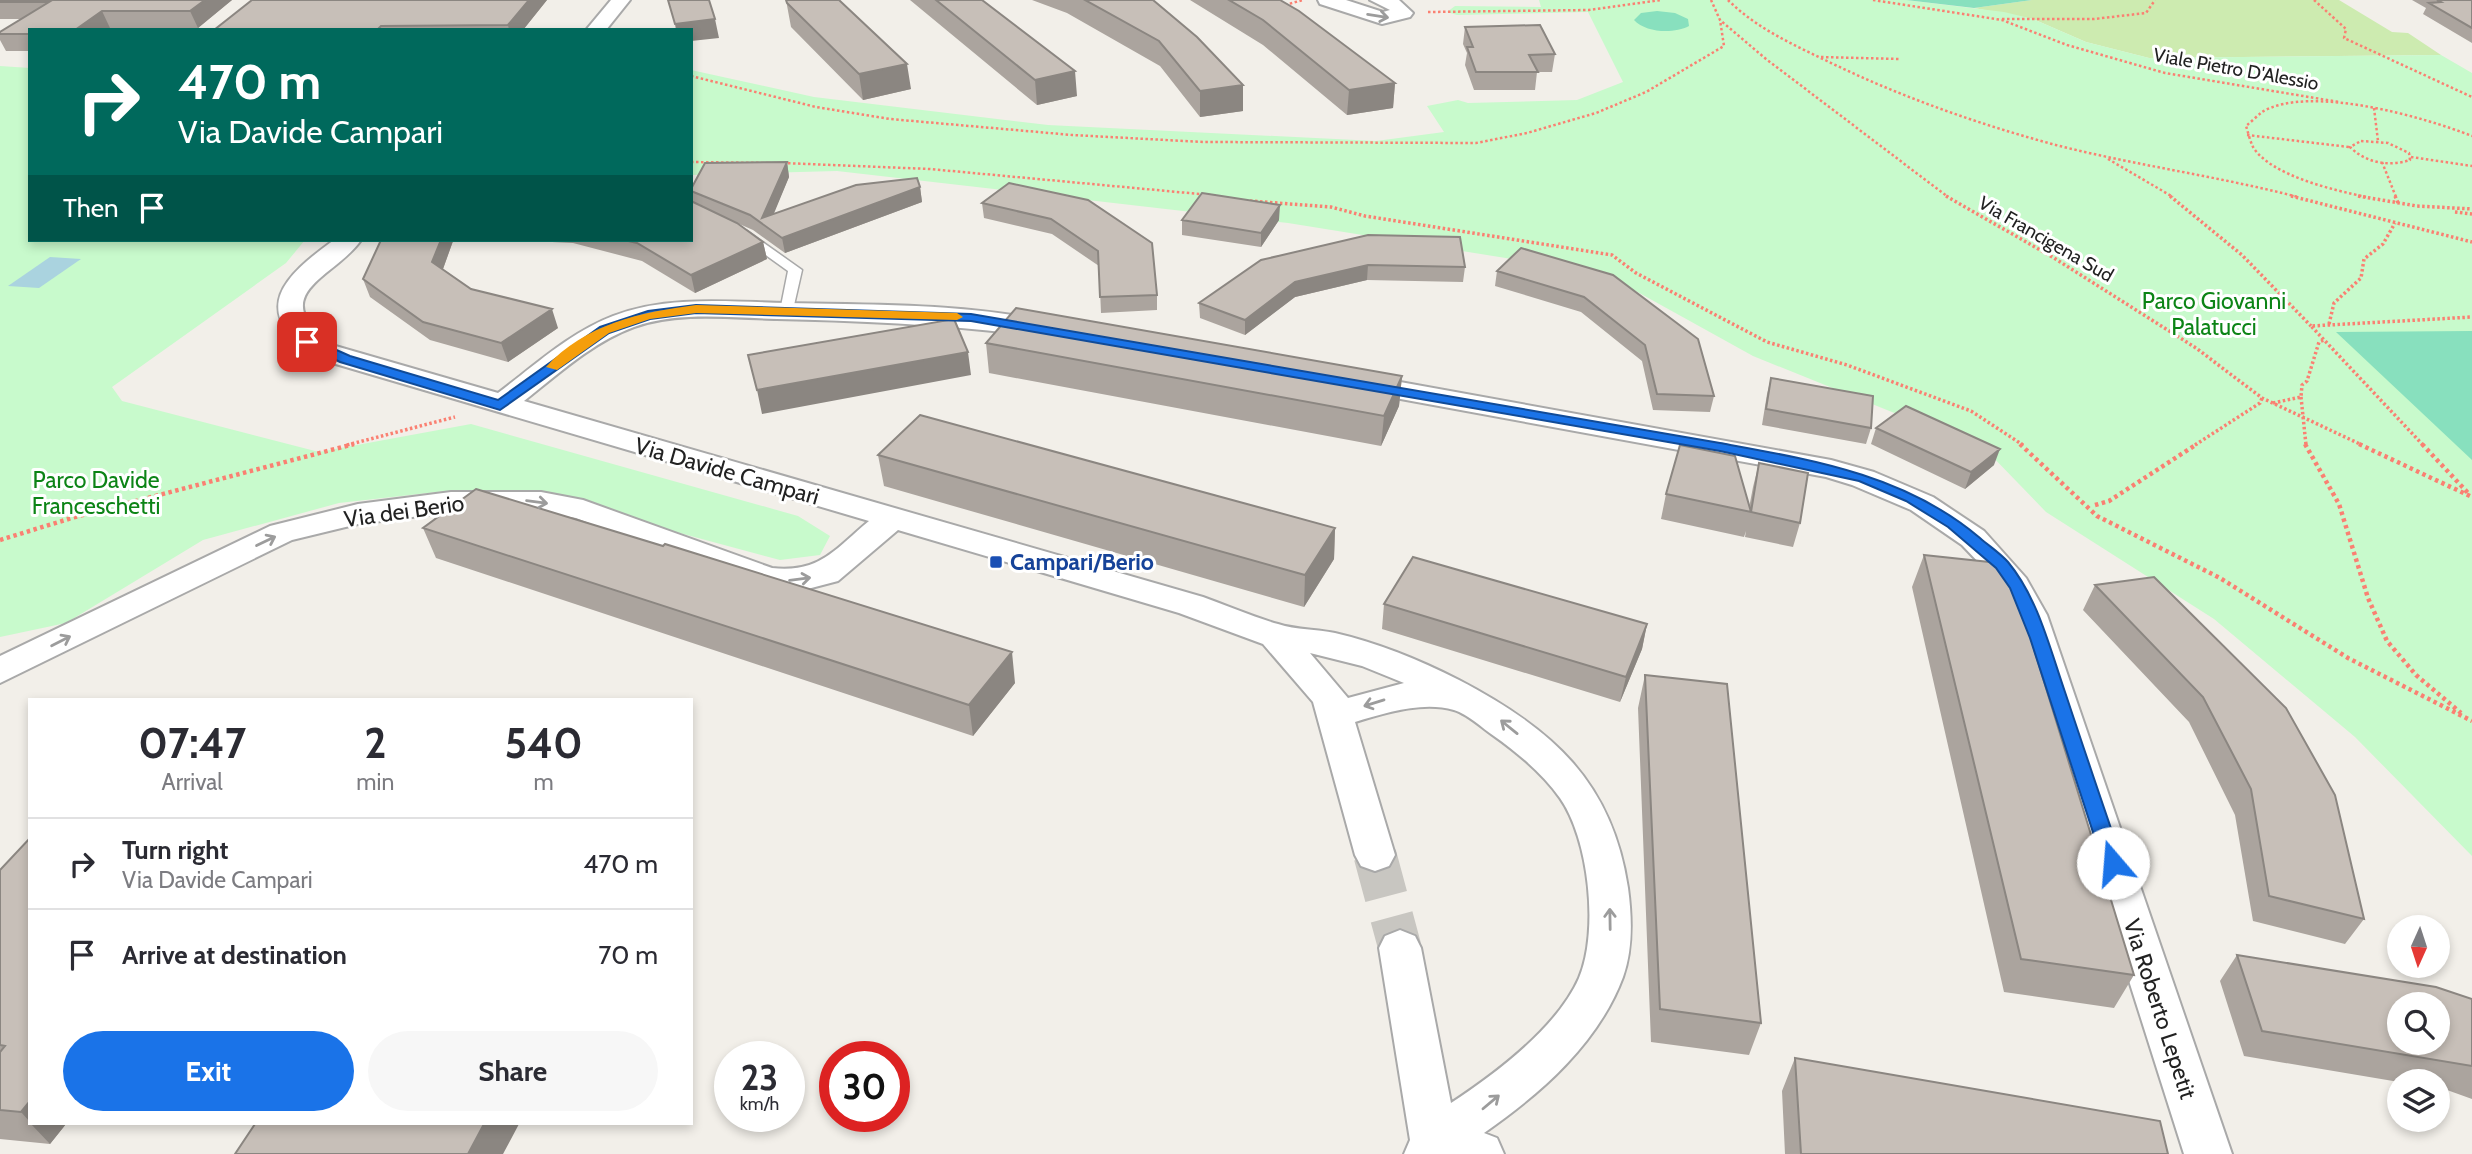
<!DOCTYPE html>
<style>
:root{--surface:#fff;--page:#f7f7f7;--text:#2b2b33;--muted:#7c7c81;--line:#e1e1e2;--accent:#1a73e8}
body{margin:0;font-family:Cabin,sans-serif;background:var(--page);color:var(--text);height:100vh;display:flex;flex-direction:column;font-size:26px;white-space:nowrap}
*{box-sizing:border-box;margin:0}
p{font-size:23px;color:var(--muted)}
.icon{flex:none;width:38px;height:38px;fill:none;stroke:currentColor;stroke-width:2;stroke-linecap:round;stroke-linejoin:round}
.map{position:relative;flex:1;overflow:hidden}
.sheet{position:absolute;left:28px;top:698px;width:665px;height:427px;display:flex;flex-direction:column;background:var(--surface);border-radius:0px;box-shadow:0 4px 10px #0003}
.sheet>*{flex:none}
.top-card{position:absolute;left:28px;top:28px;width:665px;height:214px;border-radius:0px;box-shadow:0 4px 10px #0003;background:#00695c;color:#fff;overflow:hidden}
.needle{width:46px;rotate:183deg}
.buttons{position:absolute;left:2387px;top:915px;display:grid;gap:14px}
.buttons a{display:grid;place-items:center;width:63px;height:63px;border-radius:50%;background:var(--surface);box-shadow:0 4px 10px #0003;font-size:35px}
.speed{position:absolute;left:714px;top:1041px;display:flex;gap:14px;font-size:35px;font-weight:700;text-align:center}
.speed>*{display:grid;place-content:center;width:91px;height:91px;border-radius:50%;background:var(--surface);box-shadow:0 4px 10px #0003;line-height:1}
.speed small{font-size:18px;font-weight:400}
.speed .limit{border:10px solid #d22;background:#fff;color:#111}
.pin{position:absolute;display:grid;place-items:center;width:60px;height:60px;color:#fff;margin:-30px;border-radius:14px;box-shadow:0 4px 10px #0006}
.me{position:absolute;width:77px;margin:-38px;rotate:342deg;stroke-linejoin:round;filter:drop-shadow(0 0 5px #0008)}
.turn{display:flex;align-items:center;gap:24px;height:147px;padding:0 35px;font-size:32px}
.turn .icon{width:91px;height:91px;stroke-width:2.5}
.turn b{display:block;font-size:49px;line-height:60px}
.then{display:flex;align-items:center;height:66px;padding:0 35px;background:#0003;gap:14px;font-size:26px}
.eta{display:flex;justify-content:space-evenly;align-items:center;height:119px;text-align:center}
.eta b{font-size:42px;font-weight:800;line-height:49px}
.action{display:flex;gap:14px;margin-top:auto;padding:14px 35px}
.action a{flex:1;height:80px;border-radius:42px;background:var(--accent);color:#fff;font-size:28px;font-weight:800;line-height:80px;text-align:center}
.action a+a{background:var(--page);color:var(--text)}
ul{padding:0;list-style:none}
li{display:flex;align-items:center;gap:21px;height:91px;padding:0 35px;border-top:2px solid var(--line)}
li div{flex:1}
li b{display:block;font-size:26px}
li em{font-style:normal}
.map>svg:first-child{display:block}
</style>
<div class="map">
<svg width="2472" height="1154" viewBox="0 0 2472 1154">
<rect width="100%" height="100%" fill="#f2efe9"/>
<path fill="#cdebb0" d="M2032,0H2339L2392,32L2408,33L2441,55L2149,58L2086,42L2033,19L1974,8Z"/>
<path fill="#c8facc" d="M1539,0H1906L2004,12L2033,19L2086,42L2149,58L2441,55L2472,73V856L2355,737L2214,619L2046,512L1986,450L1753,356L1605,274L1288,223L837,171L691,175V70L814,97L1048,125L1376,141L1444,132L1427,106L1458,100L1468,103L1577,100L1623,82L1588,12L1457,15L1447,12L1455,6L1541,7Z
M0,66L30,68V240H305L286,263L112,387L122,401L319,452L471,424L798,516L830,536L820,555L780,560L520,490L446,491L339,503L203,540L66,623L0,637Z"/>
<path fill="#88e0be" d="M1906,0H2032L1974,8Z
M1657,11L1675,13L1688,19L1689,26C1674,34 1646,33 1634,20L1641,13Z
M2472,331V460L2336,332Z"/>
<path fill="#aad3df" d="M50,257L81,259L39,288L8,286Z"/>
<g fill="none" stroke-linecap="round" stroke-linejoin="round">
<path stroke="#c8c6c1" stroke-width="43" stroke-dasharray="43 21" stroke-linecap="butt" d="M1375,855L1400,948"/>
<defs>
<path id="service" d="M747,231L802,270L792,314L787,315L780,311L788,271L742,238V232Z"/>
<path id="minor" d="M611,0H630L606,30H586Z
M1318,0H1346L1383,12L1390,10L1370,0H1399L1413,13L1410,17L1382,24L1320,4Z
M334,240H361C335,278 263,293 332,345L498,393C534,366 569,333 613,316C668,295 729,302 787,303C874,305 973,303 1058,324L1062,330L1058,336L1048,338C958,325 868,321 777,319C731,318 679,311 634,327C593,342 558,374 524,401L1203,597C1228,606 1253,617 1278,624C1296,630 1317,629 1335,633C1378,643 1420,660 1459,680C1551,728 1612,781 1628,888C1632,918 1633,949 1623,977C1598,1044 1540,1094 1484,1133L1497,1138L1504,1154H1404L1410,1140L1379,948L1385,936L1400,930L1415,936L1421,948L1451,1103C1495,1074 1557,1028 1579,978C1599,931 1589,839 1560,798C1543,774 1518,753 1494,736C1482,728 1468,714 1454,710C1422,701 1386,713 1355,722L1395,855L1389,866L1375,871L1361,866L1355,855L1313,702L1263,644L1179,613L898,530L838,581L796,592L755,586L576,518L541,512H451L358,524L292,540L0,683V656L270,526L358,504L451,492H541L583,500L772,568C820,573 834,550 869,521L312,357C250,309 283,277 334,240ZM1310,653L1362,666L1404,683L1348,698Z
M1356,374L1831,460L1874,472L1933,497L1984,531L2026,578L2047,615L2232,1154H2184L2013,615L1983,567L1962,545L1911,510L1852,485L1826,477L1346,389L1342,383L1346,377Z"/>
</defs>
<use href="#service" stroke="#a9a9a9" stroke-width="3"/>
<use href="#minor" stroke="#a9a9a9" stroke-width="4"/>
<path stroke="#fa8072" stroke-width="2.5" stroke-dasharray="2.5 2.5" stroke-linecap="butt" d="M1711,0L1720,20L1766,59L1948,197
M1728,0C1756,28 1792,44 1827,61C1899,96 1975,123 2052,144C2133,165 2217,176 2298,197
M1873,0L2002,20L2067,45L2165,73L2339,102
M2314,0L2346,29L2344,38L2472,97
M1285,5L1303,0
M1428,12L1589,10L1661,0
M2002,19H2094L2146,13L2155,0
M1821,57L1899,59
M691,76L816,107L890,119L1072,135L1203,142L1476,143L1527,133L1596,113L1646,92L1724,46L1720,20
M2374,108L2378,141
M2247,135L2349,147
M2361,141L2388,143L2409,153L2410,160C2389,167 2366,163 2350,147Z
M2411,157L2472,166
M2108,159L2173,197
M691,162L771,163
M2382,162L2396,197
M783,163L930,169L1210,195
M2366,197C2334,190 2271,176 2253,147C2250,141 2248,132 2246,126C2251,122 2257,116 2262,112C2309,84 2424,117 2472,136"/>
<path stroke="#fa8072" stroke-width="3.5" stroke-dasharray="2.5 2.5" stroke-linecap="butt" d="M1946,196L2054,258L2196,348L2262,398L2362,445
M2170,196L2242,255L2311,326
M2291,196L2472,242
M2358,196L2417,206L2472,209
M2395,196L2399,205
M1250,201L1331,207L1365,216L1612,255L1636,273L1767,342L1847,365L1971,411L2023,445
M2455,212L2472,214
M2329,324L2334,303L2361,278L2364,259L2383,244L2395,223
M2301,397L2306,445
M2273,403L2301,397L2302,385L2307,381L2319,342L2324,340
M347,445L455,417
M2195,445L2260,403L2262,398
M2423,445L2311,326L2472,317"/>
<path stroke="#fa8072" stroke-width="4.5" stroke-dasharray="3.5 3.5" stroke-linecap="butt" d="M2020,444L2097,516L2220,578L2348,658L2472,721
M2305,444L2339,504L2368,598L2387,641L2416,675L2461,713
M2359,444L2472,497
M2422,444L2469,494
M2095,505L2109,501L2197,444
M0,540L75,517L354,444"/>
<use href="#service" fill="#fff" fill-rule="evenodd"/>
<use href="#minor" fill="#fff" fill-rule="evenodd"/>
</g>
<path fill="#aba49e" d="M0,0H232L198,28L30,30V51H6L0,40V32L22,19H0Z
M252,0H547L523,30H214Z
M786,0L911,89L863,100L791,27Z
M910,0H982L1077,96L1037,105Z
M1032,0H1153L1243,111L1200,117L1160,66L1067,13Z
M1190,0H1280L1395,83L1393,108L1347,115L1263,45Z
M2412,0H2472V43L2423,14L2426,8Z
M1465,27L1555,54L1552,72H1537L1535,90H1474L1465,65L1467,53L1463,44Z
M787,162L789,177L773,214L920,187L922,202L785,253L753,230L737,223L763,242L767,259L695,293L642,261L573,243L510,240H691L693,202L691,189Z
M1009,183L1157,295V310L1101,313L1099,266L1052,234L984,218L982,203Z
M1182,220H1279L1261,247L1182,235Z
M453,241L443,269L471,289L558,328L508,362L430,340L370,297L363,279Z
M1521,248L1714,396L1710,412L1653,410L1642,361L1581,312L1495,286L1497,271Z
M1261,260L1465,267L1463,282L1367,280L1295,297L1245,335L1200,318L1199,303Z
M986,343L1402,376L1399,406L1381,446L989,373Z
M1771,378L1871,428L1866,444L1762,425L1767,394Z
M1876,428L1994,465L1965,489L1871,444Z
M878,455L1335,528L1334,559L1304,607L884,486Z
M1759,463L1800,523L1793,547L1745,537L1746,531L1744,537L1661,519L1666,494L1749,508L1753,487Z
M423,528L1015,683L973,736L436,558Z
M1924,555L2134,975L2114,1008L2004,992L1912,587Z
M2154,577L2364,919L2345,944L2253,921L2235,815L2189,722L2083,610L2095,585Z
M1384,604L1647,624L1642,649L1620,702L1382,629Z
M1645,675L1761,1023L1749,1055L1651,1042L1638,708Z
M30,838V1124H66L50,1144L0,1139V870Z
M2237,955L2472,999V1099L2447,1090L2438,1089V1082H2399L2244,1056L2220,981Z
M1795,1058L2168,1154H1785L1782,1091Z"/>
<path fill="#8b8681" d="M205,0H232L198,28L190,11Z
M529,0H547L523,30H509L508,25Z
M102,11L110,28L108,30H75Z
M715,19L719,38L691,41V30H676L675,24Z
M907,64L911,89L863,100L859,74Z
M1075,71L1077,96L1037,105L1035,80Z
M1395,83L1393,108L1347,115L1349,90Z
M1243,85V111L1200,117V91Z
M787,162L789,177L768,228L762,218Z
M920,187L922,202L785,253L782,238Z
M1280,205L1279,220L1261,247V233Z
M441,240H453V241L439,280L432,262Z
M763,242L767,259L695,293L691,275Z
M1368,265L1367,280L1295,297L1245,335V320L1295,282Z
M552,309L558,328L508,362L501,343Z
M968,352L971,375L762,414L757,390Z
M1402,376L1399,406L1381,446L1384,416Z
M2000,449L1994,465L1965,489L1971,472Z
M1335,528L1334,559L1304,607L1305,575Z
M1647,624L1642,649L1620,702L1626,677Z
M1012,652L1015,683L973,736L969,705Z
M30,1101V1122L21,1112Z
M31,1124H66L50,1144Z
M484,1124H519L503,1154H468Z"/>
<path fill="#c7bfb8" stroke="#8b8681" stroke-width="2" fill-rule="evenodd" d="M0,0H205L190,11H102L75,30H30V34H0V32L49,2H0Z
M252,0H529L508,25L381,26L377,30H214Z
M668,0H709L715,19L675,24Z
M786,0H839L907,64L859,74L787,3Z
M936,0H982L1075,71L1035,80Z
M1085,0H1153L1197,37L1243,85L1200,91L1159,41Z
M1229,0H1280L1299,11L1395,83L1349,90L1263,20Z
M2437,0H2472V28L2429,3L2441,2Z
M1540,25L1555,54L1529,55L1538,72H1476L1467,47H1473L1465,27Z
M787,162L762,218L856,185L917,178L920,187L782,238L750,215L691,191V189L705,163Z
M1009,183L1088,200L1152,243L1157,295L1100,297L1098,251L1051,219L982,203Z
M1202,193L1280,205L1261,233L1182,220Z
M691,201L737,223L763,242L691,275L637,243L624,240H691Z
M1368,235L1460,237L1465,267L1368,265L1295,282L1245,320L1199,303L1261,260Z
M381,240H441L432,262L471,289L552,309L501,343L423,322L363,279Z
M1521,248L1613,275L1698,339L1714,396L1657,394L1645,345L1584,297L1497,271Z
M1016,308L1402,376L1384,416L986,343Z
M954,319L968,352L757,390L748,355Z
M1771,378L1873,396L1871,428L1766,409Z
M1906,406L2000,449L1971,472L1876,428Z
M920,415L1335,528L1305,575L878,455Z
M1680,445L1735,456L1751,512L1666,494Z
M1759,463L1808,473L1800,523L1751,512Z
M476,489L663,546L665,544L1012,652L969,705L423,528Z
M1924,555L2008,564L2134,975L2021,959Z
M1413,557L1647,624L1626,677L1384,604Z
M2154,577L2286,708L2335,795L2364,919L2269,896L2251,789L2203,697L2095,585Z
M1645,675L1727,684L1761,1023L1660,1009Z
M30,838V1101L21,1112L0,1110V1052L5,1046L0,1045V870Z
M2237,955L2436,987L2472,999V1066L2262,1031ZM2399,1004H2438V1043H2399Z
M1795,1058L2160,1121L2168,1154H1801Z
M255,1124H484L468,1154H235Z"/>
<defs><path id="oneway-shaft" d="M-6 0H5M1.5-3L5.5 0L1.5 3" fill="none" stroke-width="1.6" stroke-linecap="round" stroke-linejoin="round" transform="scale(1.75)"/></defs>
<g stroke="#9c9c9c">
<use href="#oneway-shaft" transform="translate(1378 16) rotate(9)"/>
<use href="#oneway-shaft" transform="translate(537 502) rotate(7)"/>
<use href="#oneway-shaft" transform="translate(266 541) rotate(-26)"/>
<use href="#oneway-shaft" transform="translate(800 579) rotate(-7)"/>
<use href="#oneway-shaft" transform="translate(61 641) rotate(-27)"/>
<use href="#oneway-shaft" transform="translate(1374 703) rotate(163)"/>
<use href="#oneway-shaft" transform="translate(1509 727) rotate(-141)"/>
<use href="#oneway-shaft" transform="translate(1610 919) rotate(-91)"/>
<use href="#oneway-shaft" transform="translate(1491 1102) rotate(-40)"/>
</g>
<path fill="#1a73e8" stroke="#114b97" stroke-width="2" d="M696,305L971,314L1720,443C1813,460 1906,475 1980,538C1989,546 2000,553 2008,562C2038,598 2050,649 2065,692C2084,749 2103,806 2123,863L2120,868H2106L2103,863L2030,638L2010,588L1996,568L1948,527L1906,501L1859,481L1720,451L971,321L696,313L650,319L609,333L500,410L340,362L300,342L312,339L350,356L498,400L600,327L648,311Z"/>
<path fill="#f59e0b" d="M696,305L957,313L963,317L957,320L696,313L650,319L609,333L557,370L546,367C585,324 641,312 696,305Z"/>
<rect fill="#1a4fb4" stroke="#fff" stroke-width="2.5" x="989" y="555" width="14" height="14" rx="3.5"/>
<g text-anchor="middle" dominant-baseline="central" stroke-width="6" stroke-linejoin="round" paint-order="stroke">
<g font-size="19" fill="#222" stroke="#fff">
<text transform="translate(2236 69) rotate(10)">Viale Pietro D'Alessio</text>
<text transform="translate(2046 239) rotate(30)">Via Francigena Sud</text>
</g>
<g font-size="23" fill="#0c8416" stroke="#fff">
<text x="2214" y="301">Parco Giovanni<tspan x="2214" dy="26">Palatucci</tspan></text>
<text x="96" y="480">Parco Davide<tspan x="96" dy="26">Franceschetti</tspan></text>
</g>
<g font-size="23" fill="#222" stroke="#fff">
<text transform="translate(727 471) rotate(16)">Via Davide Campari</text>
<text transform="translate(404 511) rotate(-8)">Via dei Berio</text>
<text transform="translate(2160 1009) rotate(72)">Via Roberto Lepetit</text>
</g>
<g font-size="23" font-weight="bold" fill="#164399" stroke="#fff" text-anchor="start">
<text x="1010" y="562">Campari/Berio</text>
</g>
</g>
</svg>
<div class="buttons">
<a><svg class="needle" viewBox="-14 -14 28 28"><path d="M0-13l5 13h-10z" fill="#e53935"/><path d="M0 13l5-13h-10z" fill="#7c7c81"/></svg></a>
<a><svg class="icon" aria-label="search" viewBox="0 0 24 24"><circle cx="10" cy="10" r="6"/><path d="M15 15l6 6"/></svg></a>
<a><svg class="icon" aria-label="layers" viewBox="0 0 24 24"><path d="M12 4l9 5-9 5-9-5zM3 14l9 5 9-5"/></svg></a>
</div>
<div class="speed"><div>23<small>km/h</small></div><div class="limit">30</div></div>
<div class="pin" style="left:307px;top:342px;background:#d93025"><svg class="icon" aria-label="arrive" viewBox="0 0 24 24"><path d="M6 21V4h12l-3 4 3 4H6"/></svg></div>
<svg class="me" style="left:2113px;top:863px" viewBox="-20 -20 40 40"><circle r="19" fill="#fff"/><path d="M0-13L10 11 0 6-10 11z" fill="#1a73e8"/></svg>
<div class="top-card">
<div class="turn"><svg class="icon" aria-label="right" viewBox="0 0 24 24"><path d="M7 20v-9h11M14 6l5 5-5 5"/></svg><div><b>470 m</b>Via Davide Campari</div></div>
<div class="then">Then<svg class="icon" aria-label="arrive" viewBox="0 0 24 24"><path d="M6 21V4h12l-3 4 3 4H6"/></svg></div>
</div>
<section class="sheet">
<div class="eta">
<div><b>07:47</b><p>Arrival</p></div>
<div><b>2</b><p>min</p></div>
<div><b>540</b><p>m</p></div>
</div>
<ul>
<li><svg class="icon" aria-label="right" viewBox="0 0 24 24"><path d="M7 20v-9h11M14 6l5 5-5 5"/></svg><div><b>Turn right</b><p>Via Davide Campari</p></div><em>470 m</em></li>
<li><svg class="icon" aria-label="arrive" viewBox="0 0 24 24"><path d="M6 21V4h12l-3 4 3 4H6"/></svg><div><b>Arrive at destination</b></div><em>70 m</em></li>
</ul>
<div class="action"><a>Exit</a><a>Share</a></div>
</section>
</div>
